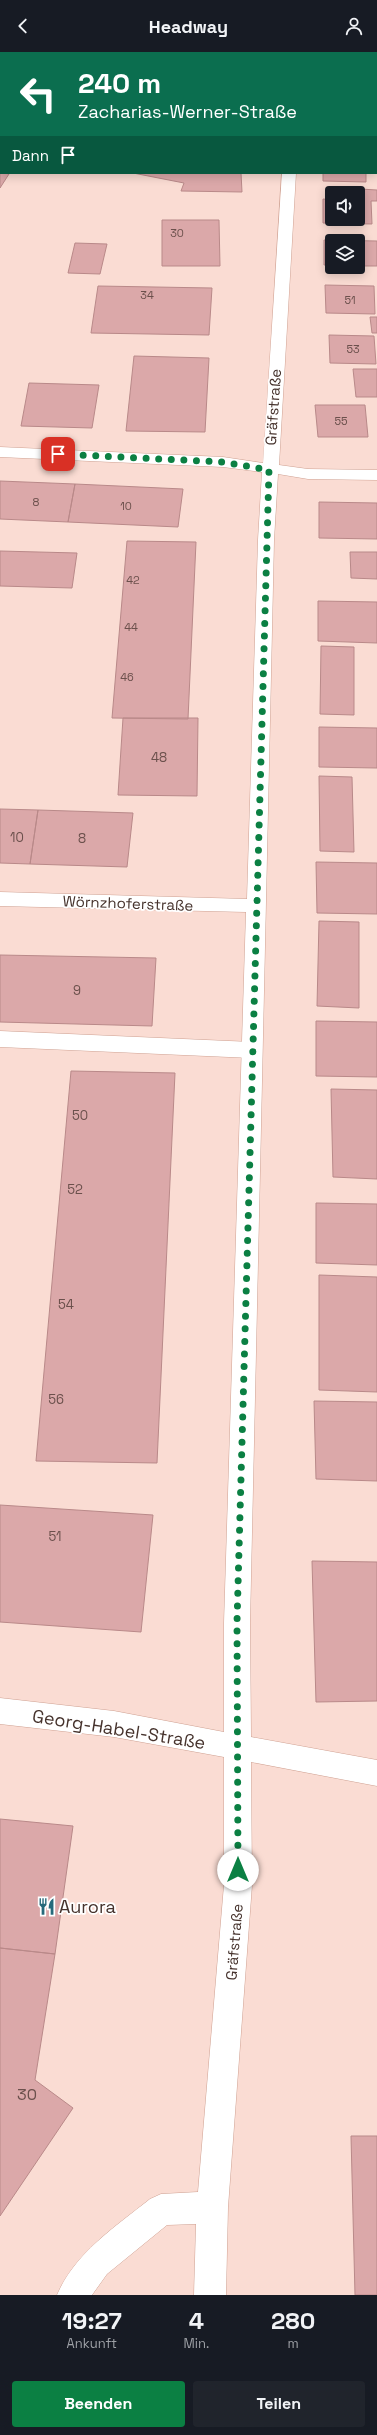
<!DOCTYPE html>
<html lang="de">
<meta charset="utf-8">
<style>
:root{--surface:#171b24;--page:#20242c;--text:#f1f3f6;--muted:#9ea1a6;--accent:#0b8043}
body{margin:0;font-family:"Space Grotesk",sans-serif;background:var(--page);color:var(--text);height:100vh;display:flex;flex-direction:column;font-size:15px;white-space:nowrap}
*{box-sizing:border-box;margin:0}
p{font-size:13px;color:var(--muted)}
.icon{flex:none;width:22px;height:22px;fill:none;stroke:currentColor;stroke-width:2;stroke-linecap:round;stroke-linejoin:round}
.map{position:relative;height:2243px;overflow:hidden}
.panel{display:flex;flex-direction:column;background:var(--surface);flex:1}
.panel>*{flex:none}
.guide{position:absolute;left:0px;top:0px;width:377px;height:122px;box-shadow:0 2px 10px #0003;background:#0b6e4f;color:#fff;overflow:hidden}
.fabs{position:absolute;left:325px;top:134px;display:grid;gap:8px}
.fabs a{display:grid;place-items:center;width:40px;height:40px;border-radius:4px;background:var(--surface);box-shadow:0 2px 10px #0003;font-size:20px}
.pin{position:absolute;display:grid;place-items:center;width:34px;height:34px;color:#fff;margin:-17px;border-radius:8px;box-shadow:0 2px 6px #0006}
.me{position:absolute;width:44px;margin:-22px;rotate:0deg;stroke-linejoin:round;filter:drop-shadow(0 0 3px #0008)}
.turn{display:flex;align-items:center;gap:14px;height:84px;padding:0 12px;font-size:18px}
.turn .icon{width:52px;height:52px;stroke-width:2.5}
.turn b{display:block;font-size:28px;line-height:34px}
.then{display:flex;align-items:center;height:38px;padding:0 12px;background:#0003;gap:8px;font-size:15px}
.eta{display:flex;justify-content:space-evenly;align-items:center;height:68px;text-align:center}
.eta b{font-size:24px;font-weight:800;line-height:28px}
.primary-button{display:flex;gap:8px;margin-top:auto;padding:8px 12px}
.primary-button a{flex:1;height:46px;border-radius:4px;background:var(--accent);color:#fff;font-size:16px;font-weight:800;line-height:46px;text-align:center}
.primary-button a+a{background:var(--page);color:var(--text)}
header{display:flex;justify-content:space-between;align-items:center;height:52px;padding:0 12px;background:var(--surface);font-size:18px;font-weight:800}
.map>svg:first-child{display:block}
</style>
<header><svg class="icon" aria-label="back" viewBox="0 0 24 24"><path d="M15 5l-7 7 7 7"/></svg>Headway<svg class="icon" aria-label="person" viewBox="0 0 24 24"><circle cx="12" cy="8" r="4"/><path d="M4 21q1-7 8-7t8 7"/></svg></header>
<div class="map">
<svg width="377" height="2243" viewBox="0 0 377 2243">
<rect width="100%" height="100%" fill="#fadcd3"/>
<path fill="#dba8a9" stroke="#b98989" d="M2,0H41L1,1V13L0,2Z
M0,120L9,122L0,136Z
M133,121H241L242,140L181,139L184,131Z
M323,121H366V130L323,129Z
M360,137L377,138V149H371L372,172L323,171V147L332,148V167H358Z
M162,168H219L220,214H162Z
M324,188L377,189V214H358V189H332V213H324Z
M75,191L107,192L100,222L68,221Z
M325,233L374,234L375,262L326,261Z
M98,234L212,236L209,283L91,281Z
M370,265H377V281H372Z
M329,283L374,284L376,312L330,311Z
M134,304L209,306L205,380L126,379Z
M353,317H377V345H356Z
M29,331L99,333L92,376L21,374Z
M315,353H365L368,385H318Z
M0,429L75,432L68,470L0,467Z
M75,432L183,437L178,475L68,470Z
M319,450L377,451V487L319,486Z
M127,489L196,490L188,667L112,666Z
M0,499L77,501L72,536L0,534Z
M350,500H377V527L351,526Z
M318,549L377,550V591L318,589Z
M321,594L354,595V663L320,662Z
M123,666H198L197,744L118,743Z
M319,675L377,676V716L319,715Z
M319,724L352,725L354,800L320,799Z
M0,757L38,758L30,812L0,811Z
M38,758L133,761L127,815L30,812Z
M316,810L377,811V862L317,861Z
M319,869L359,870V956L317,954Z
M0,903L156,906L152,974L0,970Z
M316,969L377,970V1025L316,1024Z
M71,1019L175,1021L157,1411L36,1409Z
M331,1037L377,1038V1127L333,1125Z
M316,1151L377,1152V1213L316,1211Z
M319,1223L377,1225V1340L319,1338Z
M314,1349L377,1350V1429L316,1427Z
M0,1453L153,1463L141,1580L0,1570Z
M312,1509L377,1510V1649L316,1650Z
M0,1767L73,1774L55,1902L0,1896Z
M0,1896L55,1902L35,2028L73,2056L0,2164Z
M351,2084H377V2243H355Z"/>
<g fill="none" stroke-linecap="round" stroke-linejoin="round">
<defs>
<path id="lane" d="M0,979L252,990L259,993L262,998L259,1003L252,1006L0,995Z"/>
<path id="street" d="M288,0H300V1H288Z
M376,38L377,39V47L376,46Z
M0,44H1V52H0Z
M282,121H296L279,413L308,417L377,418V428L308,427L278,422L274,488L250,1571L251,1685L377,1708V1734L251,1710L252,1833L228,2155L226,2243H194L196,2172L167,2173L107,2222L92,2243H57C75,2201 115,2175 150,2147L161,2142L198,2140L224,1833V1705L114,1685L0,1672V1646L114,1659L224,1680V1571L246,860L0,854V840L247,847L258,488L262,420L223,415L0,405V395L223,405L263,411Z"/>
</defs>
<use href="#lane" stroke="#cfa192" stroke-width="1"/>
<use href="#street" stroke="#cfa192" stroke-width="1"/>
<use href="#lane" fill="#fff" fill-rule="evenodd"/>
<use href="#street" fill="#fff" fill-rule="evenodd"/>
</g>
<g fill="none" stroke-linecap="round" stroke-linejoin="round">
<path stroke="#0b8043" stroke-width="7" stroke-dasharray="0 12.6" d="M58,402L223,410L269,418L237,1570L238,1818"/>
</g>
<defs>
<symbol id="restaurant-bare" viewBox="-9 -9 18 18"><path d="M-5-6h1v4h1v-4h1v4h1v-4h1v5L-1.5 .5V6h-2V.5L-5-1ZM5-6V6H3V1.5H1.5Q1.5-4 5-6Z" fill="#266a7b" stroke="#fff" stroke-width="2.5" paint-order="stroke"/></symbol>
</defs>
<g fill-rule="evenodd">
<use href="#restaurant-bare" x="34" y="1842" width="25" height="25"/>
</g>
<g text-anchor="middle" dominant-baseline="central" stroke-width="3.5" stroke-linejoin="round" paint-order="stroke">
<g font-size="11" fill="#6b504c">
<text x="177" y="181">30</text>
<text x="147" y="243">34</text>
<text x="350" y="248">51</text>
<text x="353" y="297">53</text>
<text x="341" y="369">55</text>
<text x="36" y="450">8</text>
<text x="126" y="454">10</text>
<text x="133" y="528">42</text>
<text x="131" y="575">44</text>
<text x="127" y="625">46</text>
</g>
<g font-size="13" fill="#6b504c">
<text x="159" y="705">48</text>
<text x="17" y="785">10</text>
<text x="82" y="786">8</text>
<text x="77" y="938">9</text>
<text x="80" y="1063">50</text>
<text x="75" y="1137">52</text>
<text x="66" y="1252">54</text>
<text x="56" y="1347">56</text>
<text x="55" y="1484">51</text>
</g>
<g font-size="15" fill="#46332d" stroke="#fff">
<text transform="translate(273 355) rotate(-86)">Gräfstraße</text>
<text transform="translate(128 851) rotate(2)">Wörnzhoferstraße</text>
<text transform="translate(234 1890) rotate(-85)">Gräfstraße</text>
</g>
<g font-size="16" fill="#6b504c">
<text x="27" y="2042">30</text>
</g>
<g font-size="18" fill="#46332d" stroke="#fff">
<text transform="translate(119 1677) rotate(9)">Georg-Habel-Straße</text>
</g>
<g font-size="18" fill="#46332d" stroke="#fff" text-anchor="start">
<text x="59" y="1854">Aurora</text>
</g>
</g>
</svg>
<div class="fabs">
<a><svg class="icon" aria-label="sound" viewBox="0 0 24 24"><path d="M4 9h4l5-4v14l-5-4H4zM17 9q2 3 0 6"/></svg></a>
<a><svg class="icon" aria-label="layers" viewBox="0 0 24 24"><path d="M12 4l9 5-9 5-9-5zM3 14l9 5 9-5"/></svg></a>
</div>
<div class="pin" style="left:58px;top:402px;background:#d93025"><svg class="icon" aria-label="arrive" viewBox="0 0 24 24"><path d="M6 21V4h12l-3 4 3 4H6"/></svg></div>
<svg class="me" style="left:238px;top:1818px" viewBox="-20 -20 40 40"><circle r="19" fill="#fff"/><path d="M0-13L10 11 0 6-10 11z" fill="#0b8043"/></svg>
<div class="guide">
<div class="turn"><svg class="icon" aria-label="left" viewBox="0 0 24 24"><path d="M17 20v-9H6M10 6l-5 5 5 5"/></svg><div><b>240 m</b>Zacharias-Werner-Straße</div></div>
<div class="then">Dann<svg class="icon" aria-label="arrive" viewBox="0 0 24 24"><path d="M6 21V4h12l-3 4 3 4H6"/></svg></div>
</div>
</div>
<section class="panel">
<div class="eta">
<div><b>19:27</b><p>Ankunft</p></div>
<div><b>4</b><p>Min.</p></div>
<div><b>280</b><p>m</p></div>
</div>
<div class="primary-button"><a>Beenden</a><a>Teilen</a></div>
</section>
